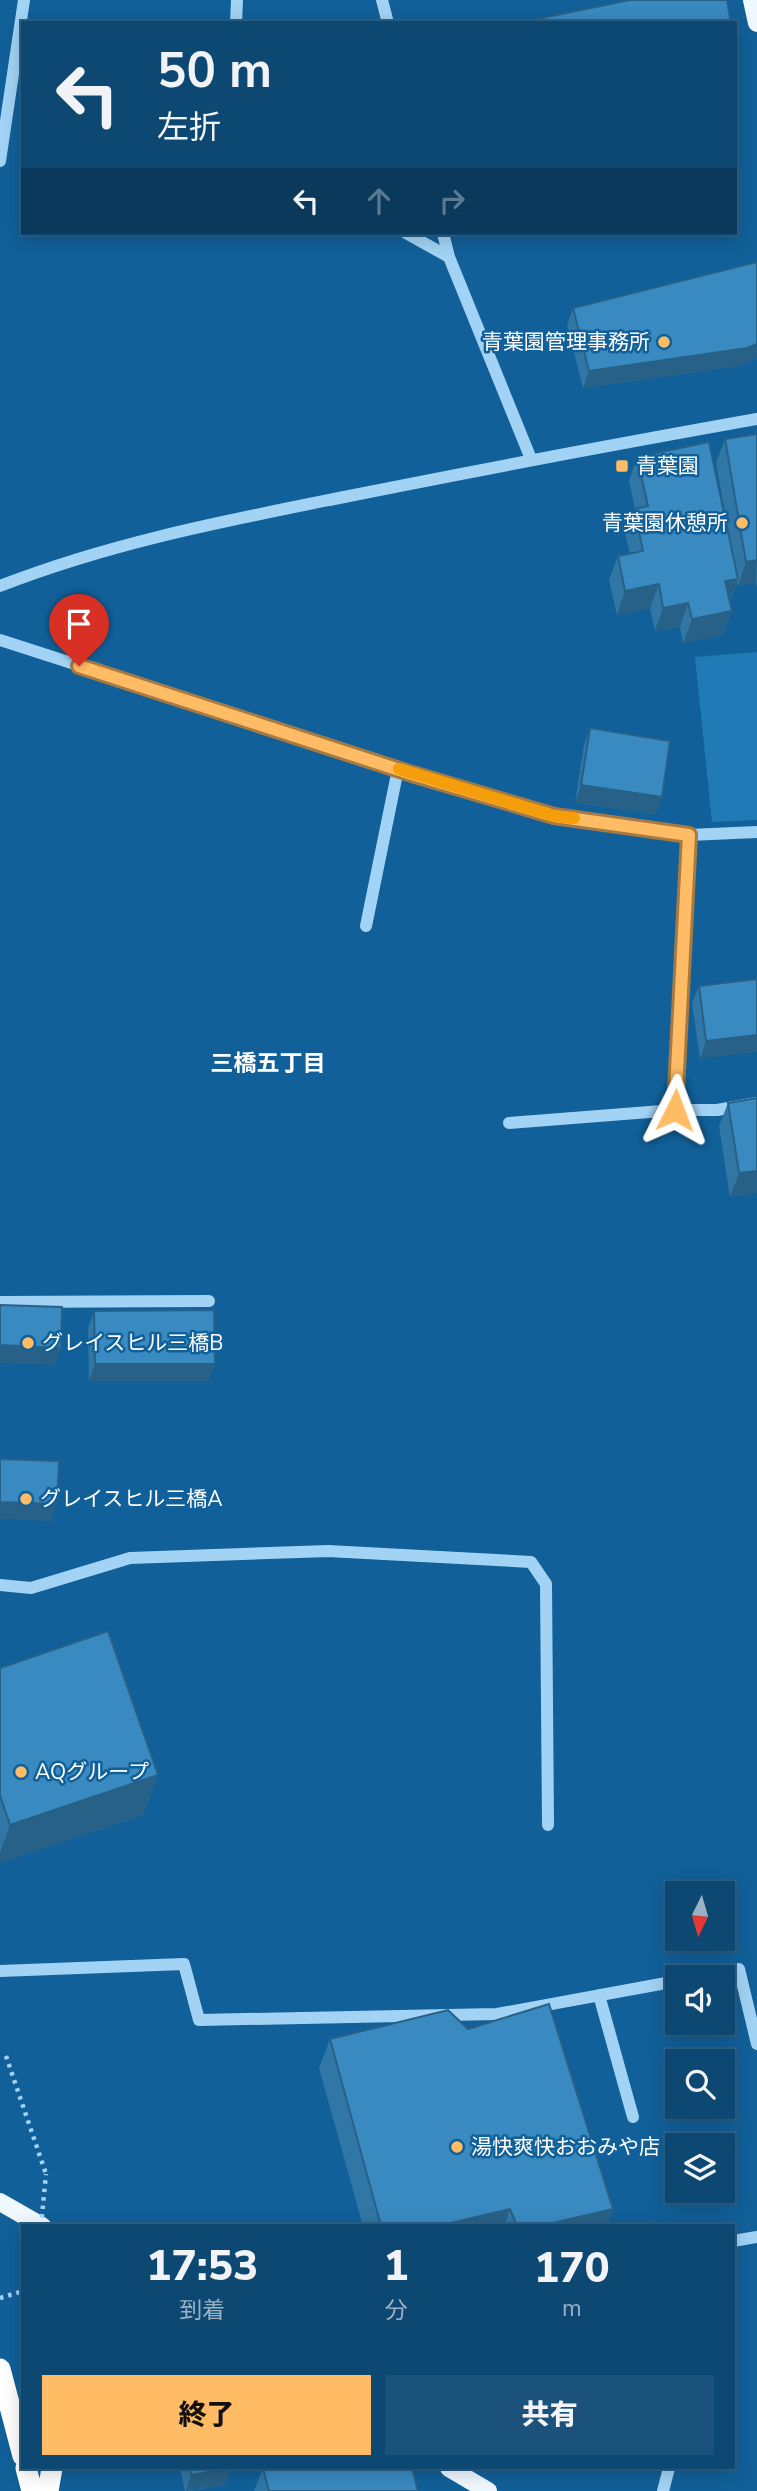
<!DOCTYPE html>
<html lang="ja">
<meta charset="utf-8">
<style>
:root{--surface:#0d4873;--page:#1b527b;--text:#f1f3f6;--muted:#9ab2c4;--line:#2d6085;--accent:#ffbc65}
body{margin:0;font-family:"Nunito Sans","Noto Sans JP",sans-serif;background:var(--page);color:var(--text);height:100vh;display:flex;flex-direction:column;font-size:26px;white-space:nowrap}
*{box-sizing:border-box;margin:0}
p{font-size:23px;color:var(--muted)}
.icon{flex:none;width:38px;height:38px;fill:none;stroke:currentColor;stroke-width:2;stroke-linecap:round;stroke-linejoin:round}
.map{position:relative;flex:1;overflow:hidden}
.details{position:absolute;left:21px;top:2224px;width:714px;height:245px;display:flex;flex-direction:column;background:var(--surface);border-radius:0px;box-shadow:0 4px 18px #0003,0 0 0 2px var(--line)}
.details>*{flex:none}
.banner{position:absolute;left:21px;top:21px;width:716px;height:214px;border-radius:0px;box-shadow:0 4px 18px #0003,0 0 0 2px var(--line);background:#0d4873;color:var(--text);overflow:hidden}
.needle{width:46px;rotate:185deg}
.controls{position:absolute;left:665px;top:1881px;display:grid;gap:14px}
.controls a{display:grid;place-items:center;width:70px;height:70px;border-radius:0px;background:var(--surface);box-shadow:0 4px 18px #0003,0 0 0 2px var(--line);font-size:35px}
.pin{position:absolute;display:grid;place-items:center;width:60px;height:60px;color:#fff;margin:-72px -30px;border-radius:50% 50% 50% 0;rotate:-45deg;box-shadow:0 0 7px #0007}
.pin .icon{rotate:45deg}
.me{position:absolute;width:77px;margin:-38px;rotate:3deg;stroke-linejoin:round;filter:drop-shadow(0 0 5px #0008)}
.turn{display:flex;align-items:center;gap:24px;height:147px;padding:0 21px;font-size:32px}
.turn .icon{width:91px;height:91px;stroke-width:2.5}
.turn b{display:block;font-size:49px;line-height:60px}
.lanes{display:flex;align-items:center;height:66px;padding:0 21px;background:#0003;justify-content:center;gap:35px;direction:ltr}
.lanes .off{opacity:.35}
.eta{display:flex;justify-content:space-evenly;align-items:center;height:119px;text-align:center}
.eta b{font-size:42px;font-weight:800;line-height:49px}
.primary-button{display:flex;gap:14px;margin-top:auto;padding:14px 21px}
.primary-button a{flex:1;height:80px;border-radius:0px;background:var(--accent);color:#111;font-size:28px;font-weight:800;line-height:80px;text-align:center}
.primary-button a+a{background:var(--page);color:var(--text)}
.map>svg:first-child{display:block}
</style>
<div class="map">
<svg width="757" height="2491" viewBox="0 0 757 2491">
<rect width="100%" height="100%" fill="#116099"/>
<path fill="#1f7ab6" d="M757,652V820L712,822L695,657Z"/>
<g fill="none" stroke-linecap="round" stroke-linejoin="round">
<path stroke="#a2d3f4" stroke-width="4.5" stroke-dasharray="3.5 5" stroke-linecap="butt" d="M6,2056L46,2174
M0,2298L23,2291"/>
<path stroke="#a2d3f4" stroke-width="12" d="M382,0L388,23
M236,23L237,0
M0,161L24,0
M406,233L449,257L531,459
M443,233L449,257
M0,586C110,543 224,521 339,498C478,470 617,444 757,419
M0,640L428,778L554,816L689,835L757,832
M366,926L398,769
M675,1110L689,835
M509,1123L675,1110H717L757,1103
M0,1302L209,1301
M0,1585L31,1588L130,1558L328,1551L531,1562L546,1584L548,1825
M0,1971L184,1964L199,2020L497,2014L677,1981
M695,1978L739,1969L757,2044
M599,1995L633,2117
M733,2241L757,2237
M663,2491L669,2468"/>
<path stroke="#eff8ff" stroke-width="18" d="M752,0L757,23
M0,2202L42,2226
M449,2468L488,2491"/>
<path stroke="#fff" stroke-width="21" d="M0,2369L23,2456
M26,2468L32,2491
M48,2491L52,2468"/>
<path stroke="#a2d3f4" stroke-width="4.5" stroke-dasharray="3.5 5" stroke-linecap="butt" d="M41,2226L46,2174"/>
</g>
<path fill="#3177a6" d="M757,262V358L740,366L583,388L567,325L573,308Z
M757,434V588L756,583L738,586L737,582L730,601L732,611L723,635L683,643L680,627L655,631L650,608L617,615L609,580L618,556L630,554L625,533L635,509L629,481L637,457L728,529L716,463L725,439Z
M590,728L662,797L655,814L575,803L584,745Z
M757,979L700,1059L692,1003L699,986Z
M757,1098V1193L730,1197L719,1126L728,1103Z
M94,1311L215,1364L208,1381H89L88,1328Z
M0,1668L158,1775L143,1815L0,1863Z
M330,2039L613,2209L607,2226H363L319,2068Z
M180,2468H230L224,2485L190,2491H185Z
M263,2468L418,2491H254Z"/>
<path fill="#286187" d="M757,344V358L740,366L583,388L589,371Z
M757,560L756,583L738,586L746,562Z
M738,579L729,602L725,581Z
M659,584L650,608L617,615L625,591Z
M688,603L680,627L655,631L663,608Z
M732,611L723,635L683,643L692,619Z
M581,785L662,797L655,814L575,803Z
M757,1035V1052L700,1059L706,1041Z
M757,1171V1193L730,1197L739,1173Z
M0,1345L61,1348L55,1365L0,1363Z
M95,1364H215L208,1381H89Z
M0,1502L57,1504L51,1521L0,1519Z
M158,1775L143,1815L0,1863V1853L10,1825Z
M510,2209L504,2226H438Z
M613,2209L607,2226H540Z
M231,2468L224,2485L186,2491L191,2475Z"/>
<path fill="#398ac1" stroke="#286187" stroke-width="2" d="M630,0H727L731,23H517Z
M757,262V344L747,348L589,371L573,308Z
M757,434V560L746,562L725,439Z
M709,442L738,579L725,581L732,611L692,619L688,603L663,608L659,584L625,591L618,556L643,551L634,509L648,506L637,457Z
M590,728L670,741L662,797L581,785Z
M757,979V1035L706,1041L699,986Z
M757,1098V1171L739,1173L728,1103Z
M0,1305L62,1307L61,1348L0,1345Z
M214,1310L215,1364H95L94,1311Z
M0,1459L59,1461L57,1504L0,1502Z
M108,1631L158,1775L10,1825L0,1795V1668Z
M549,2004L613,2209L540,2226H517L510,2209L438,2226H381L330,2039L448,2010L468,2029Z
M190,2468H231L191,2475Z
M263,2468H412L418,2491H269Z"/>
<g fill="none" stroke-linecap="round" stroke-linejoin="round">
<defs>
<path id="route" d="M79,666L412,774L554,816L689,835L675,1110"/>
</defs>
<use href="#route" stroke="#a67a42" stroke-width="18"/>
<use href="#route" stroke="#ffbc65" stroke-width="12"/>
<path stroke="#f59e0b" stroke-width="12" d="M399,769L554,816L574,818"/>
</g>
<g fill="#ffbc65" stroke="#116099" stroke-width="2.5">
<circle cx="664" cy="342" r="7"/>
<rect x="615" y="459" width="14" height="14" rx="3.5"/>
<circle cx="742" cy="523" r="7"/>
<circle cx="28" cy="1343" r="7"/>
<circle cx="26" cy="1499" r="7"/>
<circle cx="21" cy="1772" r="7"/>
<circle cx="457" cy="2147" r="7"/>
</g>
<g text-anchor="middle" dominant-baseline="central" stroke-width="5" stroke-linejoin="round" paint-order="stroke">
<g font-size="21" fill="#fff" stroke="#116099" text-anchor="start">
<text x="650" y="342" text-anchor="end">青葉園管理事務所</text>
<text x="636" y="466">青葉園</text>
<text x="728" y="523" text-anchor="end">青葉園休憩所</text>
<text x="42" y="1343">グレイスヒル三橋B</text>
<text x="40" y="1499">グレイスヒル三橋A</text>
<text x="35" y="1772">AQグループ</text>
<text x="471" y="2147">湯快爽快おおみや店</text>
</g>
<g font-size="23" font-weight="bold" fill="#fff" stroke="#116099">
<text x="268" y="1063">三橋五丁目</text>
</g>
</g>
</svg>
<div class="controls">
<a><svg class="needle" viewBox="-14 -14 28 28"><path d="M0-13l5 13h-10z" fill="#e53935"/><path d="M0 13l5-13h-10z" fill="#9ab2c4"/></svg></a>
<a><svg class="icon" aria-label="sound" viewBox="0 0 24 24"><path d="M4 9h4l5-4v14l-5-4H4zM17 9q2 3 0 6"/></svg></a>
<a><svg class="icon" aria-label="search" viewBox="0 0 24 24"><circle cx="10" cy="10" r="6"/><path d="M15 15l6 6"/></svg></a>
<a><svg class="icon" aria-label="layers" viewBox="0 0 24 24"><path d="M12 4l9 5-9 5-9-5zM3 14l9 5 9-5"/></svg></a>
</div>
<div class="pin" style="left:79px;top:666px;background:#d93025"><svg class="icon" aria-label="arrive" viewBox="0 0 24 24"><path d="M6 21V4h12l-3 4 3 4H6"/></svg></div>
<svg class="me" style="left:675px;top:1110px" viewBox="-20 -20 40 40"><path d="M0-17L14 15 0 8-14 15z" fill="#ffbc65" stroke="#fff" stroke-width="4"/></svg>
<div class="banner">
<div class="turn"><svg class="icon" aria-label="left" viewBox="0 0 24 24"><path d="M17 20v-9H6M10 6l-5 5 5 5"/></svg><div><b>50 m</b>左折</div></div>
<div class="lanes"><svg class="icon" aria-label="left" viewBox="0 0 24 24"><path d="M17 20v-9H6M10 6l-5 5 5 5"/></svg><svg class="icon off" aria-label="ahead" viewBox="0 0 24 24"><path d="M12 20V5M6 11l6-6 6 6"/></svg><svg class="icon off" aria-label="right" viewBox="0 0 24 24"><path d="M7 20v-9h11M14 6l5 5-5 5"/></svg></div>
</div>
<section class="details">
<div class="eta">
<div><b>17:53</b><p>到着</p></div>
<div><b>1</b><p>分</p></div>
<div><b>170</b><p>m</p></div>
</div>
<div class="primary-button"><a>終了</a><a>共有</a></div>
</section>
</div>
